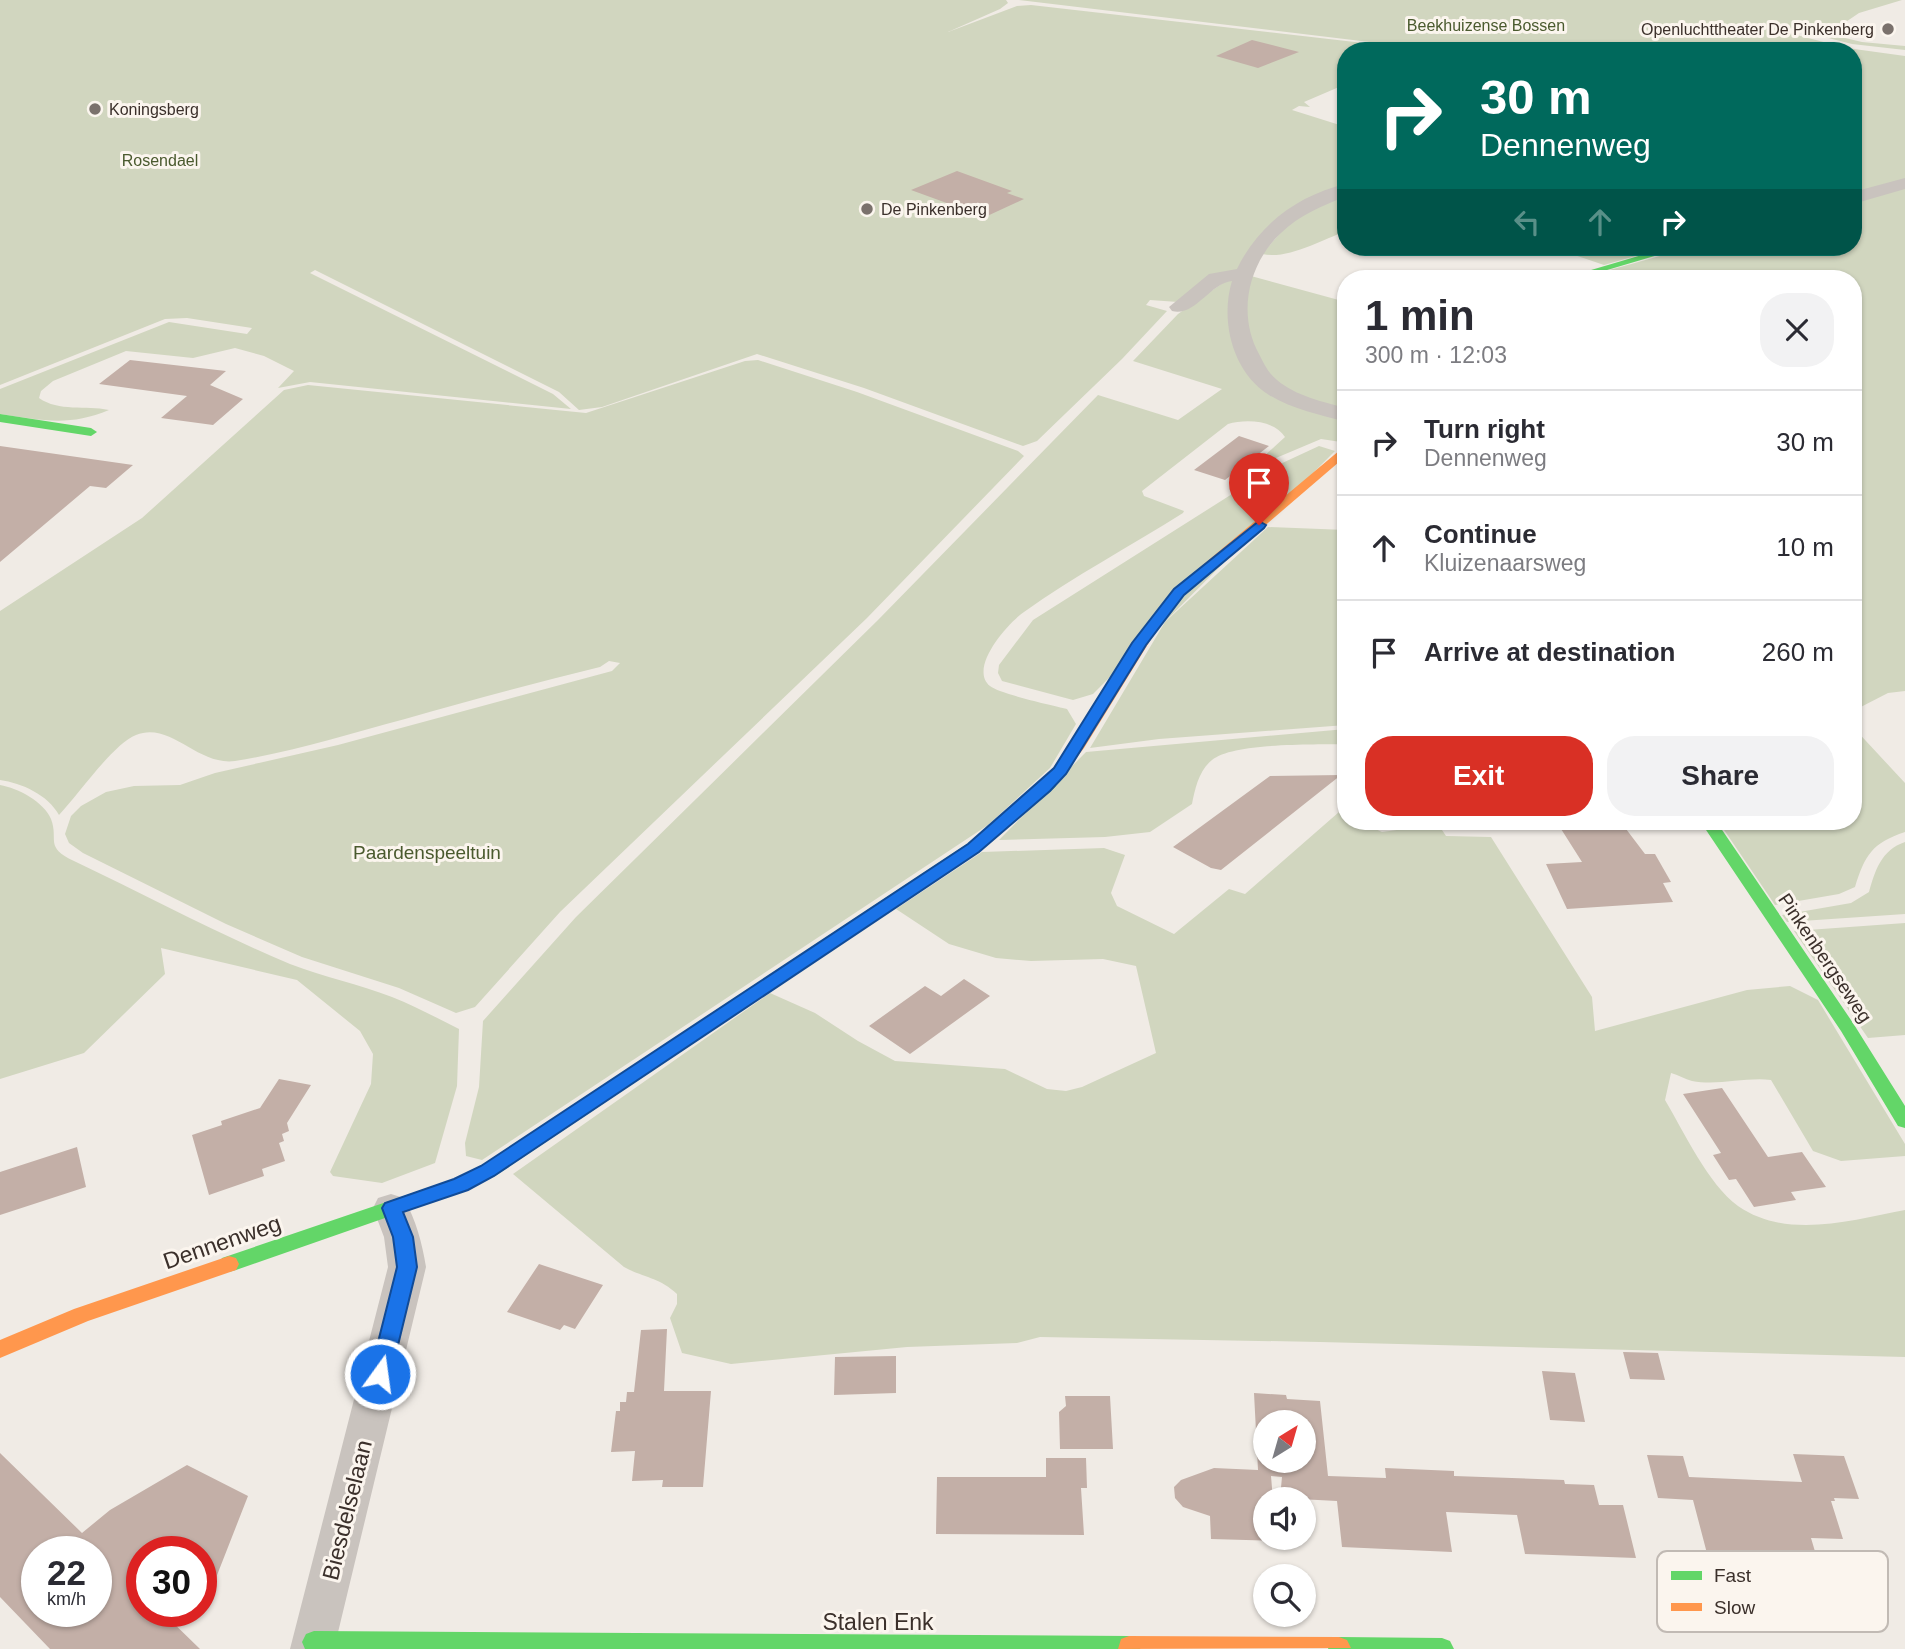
<!DOCTYPE html>
<meta charset="utf-8">
<style>
:root{--surface:#fff;--page:#f2f2f3;--text:#2b2b33;--muted:#7c7c81;--line:#e1e1e2;--accent:#d93025}
body{margin:0;font-family:Helvetica,sans-serif;background:var(--page);color:var(--text);height:100vh;display:flex;flex-direction:column;font-size:26px;white-space:nowrap}
*{box-sizing:border-box;margin:0}
p{font-size:23px;color:var(--muted)}
.icon{flex:none;width:38px;height:38px;fill:none;stroke:currentColor;stroke-width:2;stroke-linecap:round;stroke-linejoin:round}
.map{position:relative;flex:1;overflow:hidden}
.drawer{position:absolute;left:1337px;top:270px;width:525px;height:560px;display:flex;flex-direction:column;background:var(--surface);border-radius:28px;box-shadow:0 2px 5px #0004}
.drawer>*{flex:none}
.hud{position:absolute;left:1337px;top:42px;width:525px;height:214px;border-radius:28px;box-shadow:0 2px 5px #0004;background:#00695c;color:#fff;overflow:hidden}
.needle{width:46px;rotate:37deg}
.controls{position:absolute;left:1253px;top:1410px;display:grid;gap:14px}
.controls a{display:grid;place-items:center;width:63px;height:63px;border-radius:50%;background:var(--surface);box-shadow:0 2px 5px #0004;font-size:35px}
.speed{position:absolute;left:21px;top:1536px;display:flex;gap:14px;font-size:35px;font-weight:700;text-align:center}
.speed>*{display:grid;place-content:center;width:91px;height:91px;border-radius:50%;background:var(--surface);box-shadow:0 2px 5px #0004;line-height:1}
.speed small{font-size:18px;font-weight:400}
.speed .limit{border:10px solid #d22;background:#fff;color:#111}
.pin{position:absolute;display:grid;place-items:center;width:60px;height:60px;color:#fff;margin:-72px -30px;border-radius:50% 50% 50% 0;rotate:-45deg;box-shadow:0 0 7px #0007}
.pin .icon{rotate:45deg}
.me{position:absolute;width:77px;margin:-38px;rotate:14deg;stroke-linejoin:round;filter:drop-shadow(0 0 5px #0008)}
.turn{display:flex;align-items:center;gap:24px;height:147px;padding:0 28px;font-size:32px}
.turn .icon{width:91px;height:91px;stroke-width:2.5}
.turn b{display:block;font-size:49px;line-height:60px}
.lanes{display:flex;align-items:center;height:66px;padding:0 28px;background:#0003;justify-content:center;gap:35px;direction:ltr}
.lanes .off{opacity:.35}
.round{display:grid;place-items:center;flex:none;width:74px;height:74px;border-radius:28px;background:var(--page)}
.summary{display:flex;align-items:center;justify-content:space-between;height:119px;padding:0 28px}
h1{font-size:42px;font-weight:700;line-height:52px}
.cta{display:flex;gap:14px;margin-top:auto;padding:14px 28px}
.cta a{flex:1;height:80px;border-radius:28px;background:var(--accent);color:#fff;font-size:28px;font-weight:700;line-height:80px;text-align:center}
.cta a+a{background:var(--page);color:var(--text)}
ul{padding:0;list-style:none}
li{display:flex;align-items:center;gap:21px;height:105px;padding:0 28px;border-top:2px solid var(--line)}
li div{flex:1}
li b{display:block;font-size:26px}
li em{font-style:normal}
.map>svg:first-child{display:block}
</style>
<div class="map">
<svg width="1905" height="1649" viewBox="0 0 1905 1649">
<rect width="100%" height="100%" fill="#f0ebe5"/>
<path fill="#d1d6bf" d="M0,0H1006L1008,3L1000,9L948,32L1017,6L1031,5L1433,51H1346V84L1304,102L1310,107L1299,106L1292,110L1346,127V186L1287,212L1239,271L1209,276L1178,302L1150,300L1146,305L1167,311L1122,359L1037,441L1023,446L864,388L757,354L602,407L579,410L559,392L315,270L310,273L553,394L571,409L310,382L278,388L294,371L264,356L235,348L193,358L126,351L53,381L41,391L39,398C59,412 85,405 109,410C69,427 41,420 0,414V389L169,322L247,334L252,328L187,318L165,319L0,385Z
M1019,0H1902L1859,13L1828,34L1862,42L1905,46V50L1852,44L1785,27L1777,30L1847,48L1905,56V180L1853,195V51H1444Z
M1905,186V691L1888,693L1853,711V278H1581L1692,247H1853V201Z
M1346,193V231C1322,240 1287,260 1262,254L1296,215Z
M1551,247H1667L1604,265Z
M1233,276L1253,375L1346,420V438L1341,442L1321,439L1269,461L1263,457L1285,437C1274,420 1246,419 1228,424L1142,491L1144,496L1184,511L1183,513C1131,546 1074,576 1024,612C1008,623 968,668 990,686C1000,694 1051,705 1067,709L1076,724L1050,768L988,825L482,1160L466,1156L465,1143L479,1087L483,1021L576,917L878,620L1098,395L1178,420L1222,389L1133,361L1178,314Z
M1251,276L1346,302V412L1322,405L1276,384L1248,343L1244,306Z
M758,360L857,392L1018,451L1024,456L867,618L560,912L475,1007L456,1013L399,988L302,957L226,924L83,853L69,843L65,834L71,816L81,806L106,792L134,786L180,785L215,773L338,745L612,671L620,663L609,661L600,667C535,683 470,700 405,719C349,734 292,752 235,761C197,766 171,721 136,735C113,744 78,795 59,815C48,795 22,783 0,780V611L142,518L284,390L308,385L586,413L745,361Z
M1319,446L1335,451L1093,694L1073,700L1002,681L998,673L999,665L1033,620L1278,465Z
M1268,527L1346,530V725L1159,739L1090,748L1165,622Z
M1853,727L1905,783V832C1872,843 1865,855 1855,887L1839,894L1775,905L1718,821H1853Z
M1346,729V744C1317,745 1233,742 1212,760C1199,770 1195,789 1192,804L1150,832L1105,837L999,840L1086,752Z
M0,785C18,788 44,802 51,819C59,840 44,847 74,861C146,895 216,933 290,964C323,977 359,984 392,997C415,1006 437,1018 459,1029L457,1086L435,1163L382,1183L333,1176L330,1172L371,1084L373,1054L360,1031L297,980L161,948L165,974L84,1053L0,1079Z
M1339,812L1346,815V821H1358L1382,832L1426,826L1424,821H1436L1446,836L1491,837L1592,997L1595,1031L1747,990L1790,986L1818,1000L1905,1144V1156L1841,1161L1813,1151L1771,1080C1745,1077 1718,1086 1692,1081C1685,1079 1678,1075 1671,1073L1665,1100C1684,1132 1708,1184 1738,1206C1787,1240 1852,1220 1905,1210V1357L1320,1342L1040,1337L1017,1343L907,1347L731,1364L682,1353L670,1318L677,1304V1294C659,1277 644,1278 624,1267L513,1174L770,993L815,1013L858,1041L895,1061L1005,1069L1047,1089L1066,1091L1082,1087L1156,1053L1136,966L1103,959L1031,961L996,958L949,944L896,909L982,852L1104,848L1125,855L1111,893L1117,906L1174,934L1229,889L1245,894Z
M1905,842V914L1787,922L1782,915L1851,903L1869,892C1875,871 1881,850 1905,842Z
M1905,923V1035L1868,1038L1794,931Z"/>
<path fill="#c3afa7" fill-rule="evenodd" d="M1252,40L1299,52L1258,68L1216,56Z
M957,171L1012,191L1007,193L1024,199L985,217L911,190Z
M130,360L226,371L210,385L243,399L213,425L161,418L187,396L99,384Z
M1239,436L1269,446L1225,480L1194,470Z
M0,446L133,465L106,488L90,486L0,562Z
M1341,775L1221,870L1211,868L1173,847L1270,776Z
M1556,821H1620L1645,854H1655L1671,882L1663,883L1673,902L1567,909L1546,864L1582,862Z
M964,979L990,996L910,1054L869,1026L925,986L941,996Z
M279,1079L311,1085L287,1123L289,1131L282,1134L284,1141L279,1143L285,1161L262,1169L264,1176L209,1195L192,1135L222,1125L221,1121L260,1108Z
M1722,1088L1768,1157L1802,1152L1826,1187L1791,1192L1796,1200L1754,1207L1736,1179L1729,1180L1713,1155L1721,1153L1683,1094Z
M77,1147L86,1187L0,1215V1172Z
M539,1264L603,1285L575,1329L564,1325L560,1330L507,1312Z
M667,1329L664,1391H711L703,1487H662L663,1480L632,1481L635,1451L611,1452L616,1411H620V1402H626L627,1392H634L641,1330Z
M1623,1352L1658,1353L1665,1380L1630,1379Z
M896,1356V1393L834,1395L835,1357Z
M1542,1371L1575,1373L1585,1422L1550,1420Z
M1254,1393L1286,1395L1287,1399L1320,1401L1328,1476L1386,1478L1385,1468L1454,1471V1476L1564,1480L1565,1484L1594,1485L1599,1505H1623L1636,1558L1525,1554L1517,1515L1446,1512L1452,1552L1342,1547L1337,1501L1280,1498L1282,1477L1271,1476L1273,1500H1265V1538H1277V1541L1211,1539L1210,1516L1183,1507L1175,1498L1174,1487L1181,1480L1214,1468L1258,1470ZM1265,1423H1304V1461H1265Z
M1065,1396H1110L1113,1449H1060L1059,1412L1066,1406Z
M0,1453L82,1533L110,1510L187,1465L248,1496L203,1611L201,1552H142V1612H162L200,1649H50L0,1597ZM37,1552H96V1612H37Z
M1793,1454L1844,1456L1859,1499L1834,1498L1835,1501H1831L1843,1539L1811,1538L1819,1565L1709,1561L1693,1500L1658,1498L1647,1455L1683,1456L1689,1477L1802,1482Z
M1046,1458H1086L1087,1488H1081L1084,1535L936,1534L937,1477H1046Z"/>
<g fill="none" stroke-linecap="round" stroke-linejoin="round">
<path fill="#c9c3be" fill-rule="evenodd" d="M1905,178V189L1853,204V192Z
M1346,184V196C1323,206 1299,215 1281,233C1248,264 1237,314 1259,354C1264,364 1268,373 1277,380C1296,396 1323,402 1346,408V422C1320,415 1292,409 1269,395C1232,372 1220,320 1232,281C1209,284 1195,317 1172,311L1169,307L1209,274L1237,269C1258,225 1298,195 1346,184Z
M391,1194L404,1198C416,1221 422,1242 426,1267L334,1649H290L388,1267L384,1237L373,1208L378,1198Z"/>
<path fill="#63d668" fill-rule="evenodd" d="M1669,247H1685L1580,278H1564Z
M0,414L91,428L97,432L91,436L0,422Z
M1048,781L1053,783L1056,786L1053,789L979,852L495,1176L468,1189L236,1270L229,1272L222,1270L219,1264L222,1258L454,1179L481,1166L967,844L1043,783Z
M1700,821H1716L1853,1023L1905,1106V1128L1898,1126L1841,1031Z
M314,1631L1129,1636L1137,1639L1141,1647L1140,1649H305L302,1642L306,1634Z
M1339,1637L1442,1638L1450,1641L1454,1649H1328L1331,1640Z"/>
<path fill="#ff974d" fill-rule="evenodd" d="M1346,445V456L1184,595L1153,636L1084,748L1053,789H1043L1040,786L1069,746L1140,635L1174,589Z
M229,1256L236,1258L239,1264L236,1270L88,1321L0,1358V1340L74,1309Z
M1129,1636L1339,1637L1347,1640L1351,1648L1118,1649L1121,1639Z"/>
</g>
<path fill="#1a73e8" stroke="#114b97" stroke-width="2" d="M1259,521L1266,525L1264,528L1184,595L1146,645L1066,774L1050,791L979,852L494,1176L468,1190L403,1212L413,1237L417,1267L391,1374L388,1380L380,1383L373,1380L370,1374L397,1267L393,1237L382,1208L385,1203L454,1179L481,1166L968,844L1054,768L1132,643L1174,589Z"/>
<g fill="#7a716c" stroke="#fbf5ee" stroke-width="2.5">
<circle cx="1888" cy="29" r="7"/>
<circle cx="95" cy="109" r="7"/>
<circle cx="867" cy="209" r="7"/>
</g>
<g text-anchor="middle" dominant-baseline="central" stroke-width="6" stroke-linejoin="round" paint-order="stroke">
<g font-size="16" fill="#4a5a2e" stroke="#fbf5ee">
<text x="1486" y="25">Beekhuizense Bossen</text>
<text x="160" y="160">Rosendael</text>
</g>
<g font-size="16" fill="#3b302b" stroke="#fbf5ee" text-anchor="start">
<text x="1874" y="29" text-anchor="end">Openluchttheater De Pinkenberg</text>
<text x="109" y="109">Koningsberg</text>
<text x="881" y="209">De Pinkenberg</text>
</g>
<g font-size="19" fill="#4a5a2e" stroke="#fbf5ee">
<text x="427" y="852">Paardenspeeltuin</text>
</g>
<g font-size="19" fill="#3b302b" stroke="#fbf5ee">
<text transform="translate(1825 958) rotate(56)">Pinkenbergseweg</text>
</g>
<g font-size="23" fill="#3b302b" stroke="#fbf5ee">
<text transform="translate(222 1242) rotate(-19)">Dennenweg</text>
<text transform="translate(347 1510) rotate(-76)">Biesdelselaan</text>
<text x="878" y="1622">Stalen Enk</text>
</g>
</g>
<rect x="1657" y="1551" width="231" height="81" rx="10" fill="#fbf5ee" stroke="#c1bab4" stroke-width="2"/>
<rect x="1671" y="1571" width="31" height="9" fill="#63d668"/>
<rect x="1671" y="1603" width="31" height="8" fill="#ff974d"/>
<g font-size="19" fill="#3b302b">
<text x="1714" y="1582">Fast</text>
<text x="1714" y="1614">Slow</text>
</g>
</svg>
<div class="controls">
<a><svg class="needle" viewBox="-14 -14 28 28"><path d="M0-13l5 13h-10z" fill="#e53935"/><path d="M0 13l5-13h-10z" fill="#7c7c81"/></svg></a>
<a><svg class="icon" aria-label="sound" viewBox="0 0 24 24"><path d="M4 9h4l5-4v14l-5-4H4zM17 9q2 3 0 6"/></svg></a>
<a><svg class="icon" aria-label="search" viewBox="0 0 24 24"><circle cx="10" cy="10" r="6"/><path d="M15 15l6 6"/></svg></a>
</div>
<div class="speed"><div>22<small>km/h</small></div><div class="limit">30</div></div>
<div class="pin" style="left:1259px;top:525px;background:#d93025"><svg class="icon" aria-label="arrive" viewBox="0 0 24 24"><path d="M6 21V4h12l-3 4 3 4H6"/></svg></div>
<svg class="me" style="left:380px;top:1374px" viewBox="-20 -20 40 40"><circle r="17" fill="#1a73e8" stroke="#fff" stroke-width="3"/><path d="M0-11L8 9 0 5-8 9z" fill="#fff"/></svg>
<div class="hud">
<div class="turn"><svg class="icon" aria-label="right" viewBox="0 0 24 24"><path d="M7 20v-9h11M14 6l5 5-5 5"/></svg><div><b>30 m</b>Dennenweg</div></div>
<div class="lanes"><svg class="icon off" aria-label="left" viewBox="0 0 24 24"><path d="M17 20v-9H6M10 6l-5 5 5 5"/></svg><svg class="icon off" aria-label="ahead" viewBox="0 0 24 24"><path d="M12 20V5M6 11l6-6 6 6"/></svg><svg class="icon" aria-label="right" viewBox="0 0 24 24"><path d="M7 20v-9h11M14 6l5 5-5 5"/></svg></div>
</div>
<section class="drawer">
<div class="summary"><div><h1>1 min</h1><p>300 m · 12:03</p></div><a class="round"><svg class="icon" aria-label="close" viewBox="0 0 24 24"><path d="M6 6l12 12M18 6L6 18"/></svg></a></div>
<ul>
<li><svg class="icon" aria-label="right" viewBox="0 0 24 24"><path d="M7 20v-9h11M14 6l5 5-5 5"/></svg><div><b>Turn right</b><p>Dennenweg</p></div><em>30 m</em></li>
<li><svg class="icon" aria-label="ahead" viewBox="0 0 24 24"><path d="M12 20V5M6 11l6-6 6 6"/></svg><div><b>Continue</b><p>Kluizenaarsweg</p></div><em>10 m</em></li>
<li><svg class="icon" aria-label="arrive" viewBox="0 0 24 24"><path d="M6 21V4h12l-3 4 3 4H6"/></svg><div><b>Arrive at destination</b></div><em>260 m</em></li>
</ul>
<div class="cta"><a>Exit</a><a>Share</a></div>
</section>
</div>
